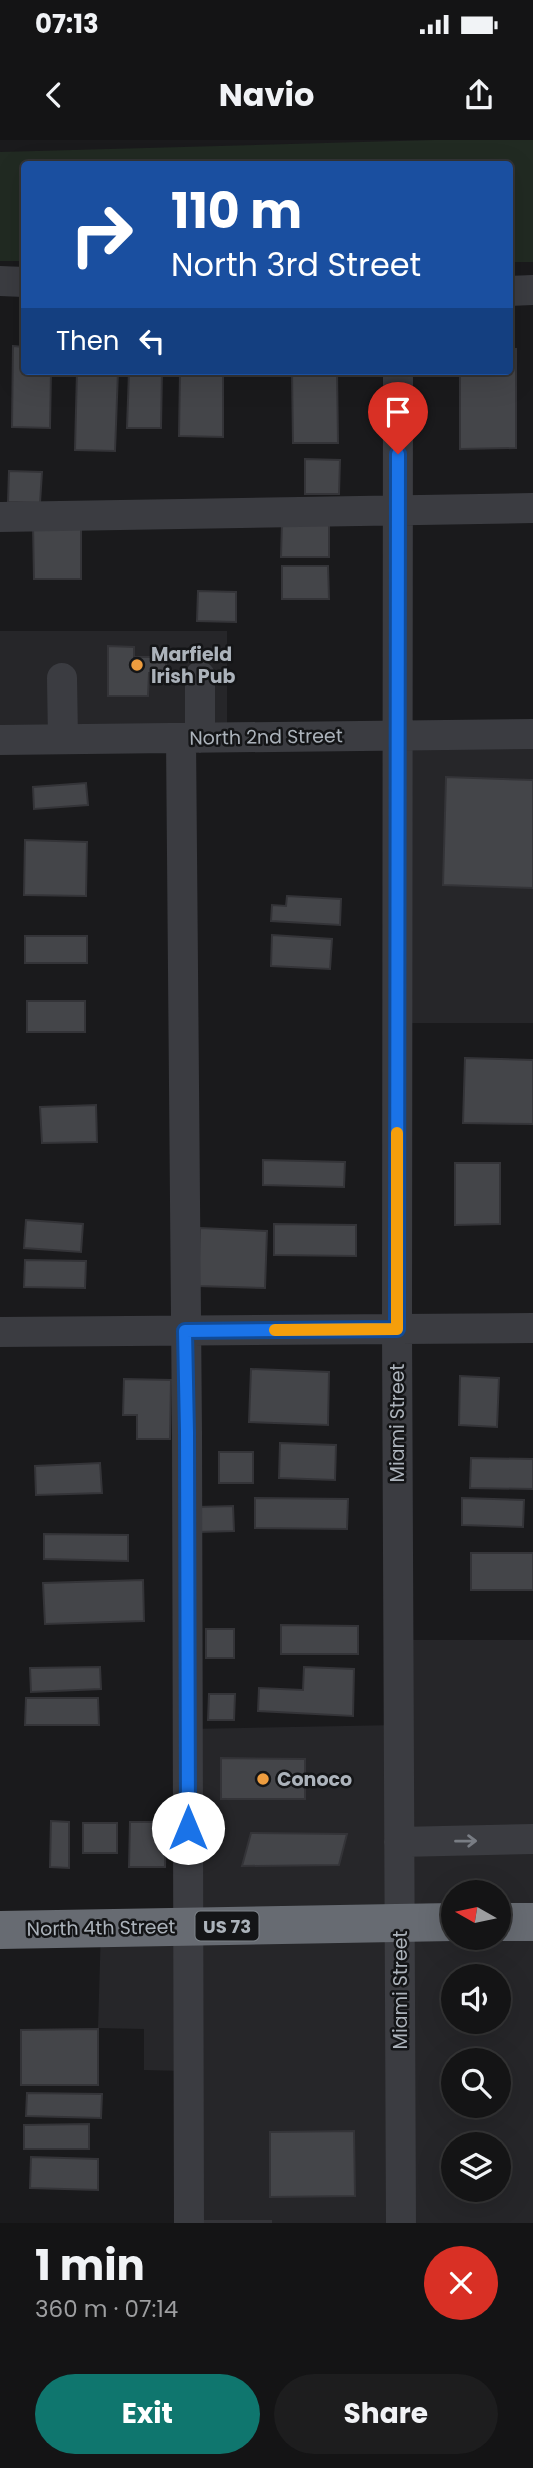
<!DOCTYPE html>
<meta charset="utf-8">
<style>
:root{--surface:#141415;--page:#1d1d1e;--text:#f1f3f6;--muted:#9d9ea0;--line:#333334;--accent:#0f766e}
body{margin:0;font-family:Poppins,sans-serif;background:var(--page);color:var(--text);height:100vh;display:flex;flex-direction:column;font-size:26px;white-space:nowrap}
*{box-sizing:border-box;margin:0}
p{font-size:23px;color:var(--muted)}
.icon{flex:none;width:38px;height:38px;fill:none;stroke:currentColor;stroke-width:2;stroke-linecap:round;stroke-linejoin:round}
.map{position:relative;height:2083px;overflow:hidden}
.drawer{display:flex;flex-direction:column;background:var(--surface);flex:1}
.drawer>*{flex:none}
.top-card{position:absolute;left:21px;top:21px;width:492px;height:214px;border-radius:7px;box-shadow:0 7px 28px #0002,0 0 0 2px var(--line);background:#1a4fa0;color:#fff;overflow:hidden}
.needle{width:46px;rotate:279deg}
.tools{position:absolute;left:441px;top:1740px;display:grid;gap:14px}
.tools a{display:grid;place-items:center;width:70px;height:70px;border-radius:50%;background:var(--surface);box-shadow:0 7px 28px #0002,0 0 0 2px var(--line);font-size:35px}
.pin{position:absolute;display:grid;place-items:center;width:60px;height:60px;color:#fff;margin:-72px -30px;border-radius:50% 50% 50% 0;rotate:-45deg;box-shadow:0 0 7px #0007}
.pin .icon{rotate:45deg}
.me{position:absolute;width:77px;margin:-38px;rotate:0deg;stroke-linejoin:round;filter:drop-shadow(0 0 5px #0008)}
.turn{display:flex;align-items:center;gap:24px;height:147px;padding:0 35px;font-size:32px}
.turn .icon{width:91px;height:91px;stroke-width:2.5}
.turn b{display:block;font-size:49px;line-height:60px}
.then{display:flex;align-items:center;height:66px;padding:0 35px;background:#0003;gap:14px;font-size:26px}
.round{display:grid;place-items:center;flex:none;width:74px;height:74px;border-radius:37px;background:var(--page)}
.overview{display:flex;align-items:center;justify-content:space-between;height:119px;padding:0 35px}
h1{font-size:42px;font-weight:700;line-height:52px}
.cta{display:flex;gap:14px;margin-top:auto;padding:14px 35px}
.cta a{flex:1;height:80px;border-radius:42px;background:var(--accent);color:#fff;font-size:28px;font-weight:700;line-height:80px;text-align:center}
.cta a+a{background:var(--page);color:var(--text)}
.status{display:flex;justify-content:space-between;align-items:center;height:49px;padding:0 35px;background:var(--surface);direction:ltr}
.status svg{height:19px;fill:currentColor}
header{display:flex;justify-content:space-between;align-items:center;height:91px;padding:0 35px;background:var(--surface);font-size:32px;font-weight:700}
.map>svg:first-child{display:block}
</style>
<div class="status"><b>07:13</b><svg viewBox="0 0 49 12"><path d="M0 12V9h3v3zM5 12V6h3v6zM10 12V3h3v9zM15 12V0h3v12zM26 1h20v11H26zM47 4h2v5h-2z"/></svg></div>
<header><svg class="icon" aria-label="back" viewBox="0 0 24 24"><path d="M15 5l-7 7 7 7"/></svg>Navio<svg class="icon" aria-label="share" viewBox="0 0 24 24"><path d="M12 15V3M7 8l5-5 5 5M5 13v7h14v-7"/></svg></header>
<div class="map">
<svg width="533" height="2083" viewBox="0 0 533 2083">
<rect width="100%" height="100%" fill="#1a1a1c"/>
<path fill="#262629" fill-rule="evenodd" d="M0,491H227V597L0,600Z
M533,594V883H397V595Z
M398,1500H533V2083H183V1931L144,1930V1889L98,1888L101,1788L188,1787V1589L398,1585ZM453,1752H499V1797H453ZM453,1836H499V1881H453ZM453,1920H499V1965H453ZM453,2004H499V2049H453Z"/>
<path fill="#212a22" d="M434,0H533V122H509V24H24V121H0V12Z"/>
<path fill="#444549" stroke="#343438" stroke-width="2" d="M13,206L24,207V231H51L50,288L12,287Z
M509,209H516V308L460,309V231H509Z
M77,231H118L115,311L75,310Z
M129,231H162L161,288H127Z
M292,231H337L338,303H293Z
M180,234H223V297L179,296Z
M305,319L340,320L339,354H305Z
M9,331L42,332L40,363L8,362Z
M329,382V417H281L282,383Z
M81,384V439H34L33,385Z
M282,426H328L329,459H282Z
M198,451L236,452V482L197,481Z
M108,506L134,507V517H166V533H149L148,556H108Z
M446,637L533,640V748L443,745Z
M86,643L88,665L34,669L33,647Z
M25,700L87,702L86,756L24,755Z
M287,756L341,759L340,785L271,781L272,765L286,766Z
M272,795L332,799L330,829L271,826Z
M25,796H87V823H25Z
M27,861H85V892H27Z
M465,918L533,920V984L463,983Z
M96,965L97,1002L42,1003L40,967Z
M263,1020L345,1022L344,1047L263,1045Z
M455,1023H500V1084L455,1085Z
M26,1080L83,1084L81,1112L24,1108Z
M274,1084L356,1085V1116L274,1115Z
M200,1088L267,1091L265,1148L198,1146Z
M25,1120L86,1121L85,1148L24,1147Z
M251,1229L329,1232L328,1285L249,1282Z
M460,1236L499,1238L497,1287L459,1285Z
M124,1239L171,1240L170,1299H137V1275H123Z
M280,1303L336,1305L335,1340L279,1338Z
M219,1312H253V1343H219Z
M471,1318L533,1319V1349L470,1348Z
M100,1323L102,1353L36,1355L35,1326Z
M255,1358L348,1359L347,1389L255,1388Z
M462,1358L524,1360L523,1387L462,1385Z
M233,1366L234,1391L198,1392L197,1367Z
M44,1394L128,1395V1421L44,1419Z
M471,1413H533V1450H471Z
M143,1440L144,1481L45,1484L43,1443Z
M281,1485L358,1486V1514H281Z
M206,1489H234V1518H206Z
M100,1527L101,1549L31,1552L30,1528Z
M304,1527L354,1529L353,1576L258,1571L259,1548L303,1550Z
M209,1554H235L234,1580H208Z
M26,1558H98L99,1585H25Z
M221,1618L305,1619V1659H221Z
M51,1681L69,1682V1728L50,1727Z
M130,1682H166L165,1727H129Z
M83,1683H117V1713H83Z
M251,1693L347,1694L339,1725L242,1726Z
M98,1889V1945H21V1890Z
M27,1953L102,1954L101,1978L26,1976Z
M89,1984V2009H24V1985Z
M354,1991L355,2056L270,2057V1992Z
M31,2017L98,2019V2050L30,2048Z
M202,2081H271V2083H202Z"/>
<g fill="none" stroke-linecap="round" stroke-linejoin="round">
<path stroke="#3b3c41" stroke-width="30" d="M0,141L24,142
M509,151L533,150
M398,231L397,1189L401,2083
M0,377L533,368
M200,536V598
M62,538L63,599
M181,598L187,1292L189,2083
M0,600L533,594
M0,1192L533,1188
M399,1702L533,1699"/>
<path stroke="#676b72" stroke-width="38" d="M499,1782H533
M0,1790L453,1782"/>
</g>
<defs><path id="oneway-shaft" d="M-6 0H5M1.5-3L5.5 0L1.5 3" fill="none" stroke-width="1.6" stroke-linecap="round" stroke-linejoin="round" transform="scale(1.75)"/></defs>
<use stroke="#797d84" href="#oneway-shaft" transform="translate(466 1701) rotate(-1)"/>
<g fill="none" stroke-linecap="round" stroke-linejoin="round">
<defs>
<path id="route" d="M188,1688L187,1292L185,1191L397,1189L398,314"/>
</defs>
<use href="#route" stroke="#114b97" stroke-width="18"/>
<use href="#route" stroke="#1a73e8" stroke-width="12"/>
<path stroke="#f59e0b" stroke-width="12" d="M275,1190L397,1189V993"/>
</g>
<g fill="#ee9d3f" stroke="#141517" stroke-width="2.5">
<circle cx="137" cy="525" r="7"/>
<circle cx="263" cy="1639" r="7"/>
</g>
<g text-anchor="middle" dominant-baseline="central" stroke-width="5" stroke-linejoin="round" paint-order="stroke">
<rect fill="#141517" stroke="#7e848a" stroke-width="2" x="195.5" y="1771.5" width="63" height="29" rx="5"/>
<g font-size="18" font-weight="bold" fill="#acb3bb">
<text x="227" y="1786">US 73</text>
</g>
<g font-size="19" font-weight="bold" fill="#acb3bb" stroke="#141517" text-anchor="start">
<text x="151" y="514">Marfield<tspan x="151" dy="22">Irish Pub</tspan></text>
<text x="277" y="1639">Conoco</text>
</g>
<g font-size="19" fill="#acb3bb" stroke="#141517">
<text transform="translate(266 597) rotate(-1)">North 2nd Street</text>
<text transform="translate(397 1283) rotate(-90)">Miami Street</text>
<text transform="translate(101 1788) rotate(-1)">North 4th Street</text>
<text transform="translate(400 1850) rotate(-90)">Miami Street</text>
</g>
</g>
</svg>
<div class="tools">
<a><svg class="needle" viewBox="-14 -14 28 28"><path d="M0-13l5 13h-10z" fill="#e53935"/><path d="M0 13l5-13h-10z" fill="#9d9ea0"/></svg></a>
<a><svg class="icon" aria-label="sound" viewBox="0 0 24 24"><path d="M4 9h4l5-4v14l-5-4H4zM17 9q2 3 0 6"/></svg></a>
<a><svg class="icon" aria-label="search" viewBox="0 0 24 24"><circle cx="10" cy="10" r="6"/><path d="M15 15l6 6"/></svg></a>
<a><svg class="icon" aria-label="layers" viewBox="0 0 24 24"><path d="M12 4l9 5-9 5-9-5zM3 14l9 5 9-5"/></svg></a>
</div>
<div class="pin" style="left:398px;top:314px;background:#d93025"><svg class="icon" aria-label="arrive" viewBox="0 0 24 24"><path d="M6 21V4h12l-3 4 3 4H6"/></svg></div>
<svg class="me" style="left:188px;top:1688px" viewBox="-20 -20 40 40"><circle r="19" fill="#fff"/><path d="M0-13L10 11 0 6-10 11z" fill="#1a73e8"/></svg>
<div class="top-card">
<div class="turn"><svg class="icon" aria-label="right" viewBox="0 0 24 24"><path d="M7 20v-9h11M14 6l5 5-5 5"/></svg><div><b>110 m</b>North 3rd Street</div></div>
<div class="then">Then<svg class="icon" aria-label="left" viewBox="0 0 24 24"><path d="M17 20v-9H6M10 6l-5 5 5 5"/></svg></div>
</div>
</div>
<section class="drawer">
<div class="overview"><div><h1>1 min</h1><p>360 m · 07:14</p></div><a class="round" style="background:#d93025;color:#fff"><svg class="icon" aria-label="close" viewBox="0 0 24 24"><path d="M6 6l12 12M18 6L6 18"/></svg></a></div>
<div class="cta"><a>Exit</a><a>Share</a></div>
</section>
